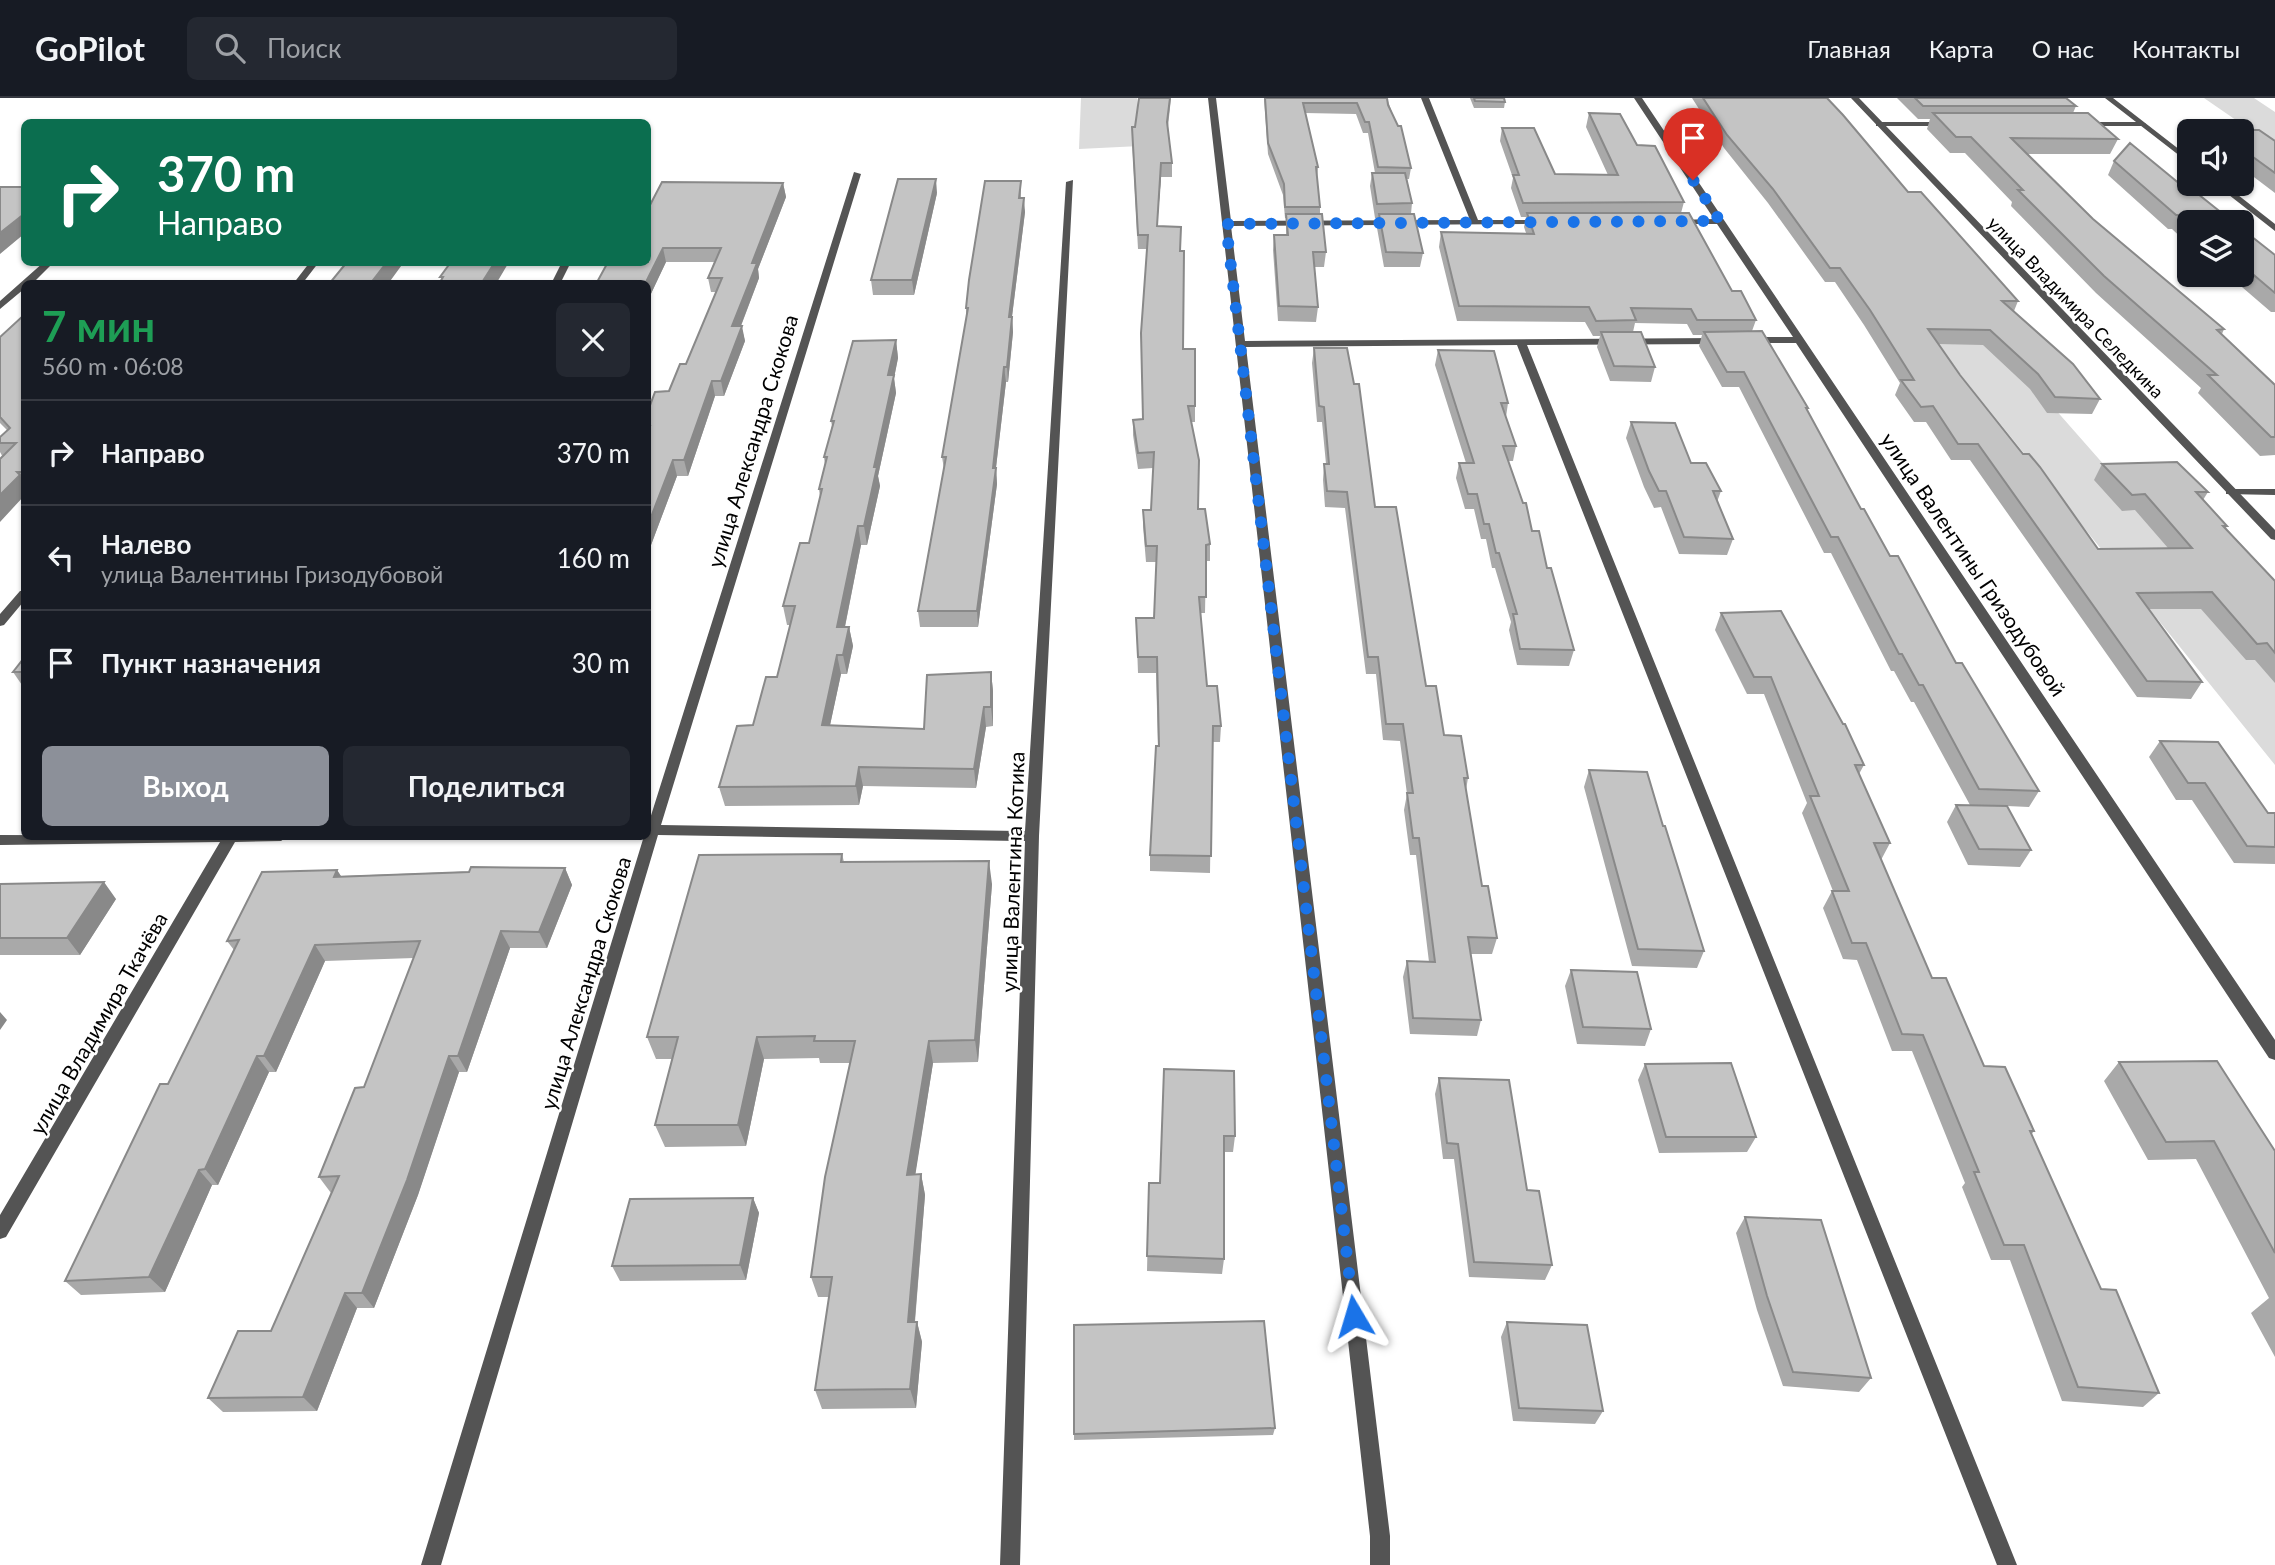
<!DOCTYPE html>
<html lang="ru">
<meta charset="utf-8">
<style>
:root{--surface:#171b24;--page:#242831;--text:#f1f3f6;--muted:#9ea1a6;--line:#363941;--accent:#8c9099}
body{margin:0;font-family:Lato,sans-serif;background:var(--page);color:var(--text);height:100vh;display:flex;flex-direction:column;font-size:26px;white-space:nowrap}
*{box-sizing:border-box;margin:0}
p{font-size:23px;color:var(--muted)}
.icon{flex:none;width:38px;height:38px;fill:none;stroke:currentColor;stroke-width:2;stroke-linecap:round;stroke-linejoin:round}
.map{position:relative;flex:1;overflow:hidden}
.panel{position:absolute;left:21px;top:182px;width:630px;height:560px;display:flex;flex-direction:column;background:var(--surface);border-radius:10px;box-shadow:0 2px 5px #0004}
.panel>*{flex:none}
.top-card{position:absolute;left:21px;top:21px;width:630px;height:147px;border-radius:10px;box-shadow:0 2px 5px #0004;background:#0b6e4f;color:#fff;overflow:hidden}
.fabs{position:absolute;left:2177px;top:21px;display:grid;gap:14px}
.fabs a{display:grid;place-items:center;width:77px;height:77px;border-radius:10px;background:var(--surface);box-shadow:0 2px 5px #0004;font-size:35px}
.pin{position:absolute;display:grid;place-items:center;width:60px;height:60px;color:#fff;margin:-72px -30px;border-radius:50% 50% 50% 0;rotate:-45deg;box-shadow:0 0 7px #0007}
.pin .icon{rotate:45deg}
.me{position:absolute;width:77px;margin:-38px;rotate:353deg;stroke-linejoin:round;filter:drop-shadow(0 0 5px #0008)}
.turn{display:flex;align-items:center;gap:24px;height:147px;padding:0 21px;font-size:32px}
.turn .icon{width:91px;height:91px;stroke-width:2.5}
.turn b{display:block;font-size:49px;line-height:60px}
.round{display:grid;place-items:center;flex:none;width:74px;height:74px;border-radius:10px;background:var(--page)}
.headline{display:flex;align-items:center;justify-content:space-between;height:119px;padding:0 21px}
h1{font-size:42px;font-weight:700;line-height:52px;color:#1e9e55}
.action{display:flex;gap:14px;margin-top:auto;padding:14px 21px}
.action a{flex:1;height:80px;border-radius:10px;background:var(--accent);color:#fff;font-size:28px;font-weight:700;line-height:80px;text-align:center}
.action a+a{background:var(--page);color:var(--text)}
ul{padding:0;list-style:none}
li{display:flex;align-items:center;gap:21px;height:105px;padding:0 21px;border-top:2px solid var(--line)}
li div{flex:1}
li b{display:block;font-size:26px}
li em{font-style:normal}
header{display:flex;align-items:center;gap:42px;box-sizing:border-box;height:98px;padding:0 35px;background:var(--surface);border-bottom:2px solid var(--line)}
header strong{font-size:33px}
nav{display:flex;gap:38px;margin-inline-start:auto;font-size:24px}
.search{width:490px;height:63px;background:var(--page);display:flex;align-items:center;gap:18px;box-sizing:border-box;padding:0 24px;border-radius:10px;color:var(--muted);font-size:26px}
.map>svg:first-child{display:block}
</style>
<header>
<strong>GoPilot</strong>
<div class="search"><svg class="icon" aria-label="search" viewBox="0 0 24 24"><circle cx="10" cy="10" r="6"/><path d="M15 15l6 6"/></svg>Поиск</div>
<nav><a>Главная</a><a>Карта</a><a>О нас</a><a>Контакты</a></nav>
</header>
<div class="map">
<svg width="2275" height="1467" viewBox="0 0 2275 1467">
<rect width="100%" height="100%" fill="#fff"/>
<path fill="#dbdbdb" d="M1081,0H1137L1140,48L1079,51Z
M1738,0H1781L2275,561V667Z
M2204,0H2254L2275,14V49Z"/>
<g fill="none" stroke-linecap="round" stroke-linejoin="round">
<path fill="#545454" fill-rule="evenodd" d="M1879,24H1948L1952,26L1948,28H1876V24Z
M2081,24H2142L2146,26L2142,28H2081Z
M2230,391H2275V397L2226,396V392Z"/>
<path fill="#545454" fill-rule="evenodd" d="M1208,0H1216L1231,123L1470,122L1421,0H1429L1478,122H1544L1548,124L1544,126L1231,128L1245,243L1717,240L1722,243L1717,246L1527,247L2017,1467H1997L1517,247L1246,249L1390,1438V1467H1370V1438Z
M1634,0H1642L2275,942V962L2269,960L1796,245H1748L1743,242L1748,239H1793L1717,126H1676L1672,124L1676,122L1714,121Z
M1851,0H1859L2275,432V442L2271,441Z
M2105,0H2113L2189,59V65Z
M854,74L861,76L661,727L1025,733L1066,84L1073,82L1039,738L1020,1467H1000L1025,743L658,737L441,1467H421L644,738H648V727Z
M2215,86H2224L2275,126V133Z
M44,164H54L32,186H24V191L0,211V203Z
M310,164H319L302,186H293Z
M562,164H571L560,186H551Z
M20,493H24V503L4,527L0,528V516Z
M0,737L288,738L281,743L235,744L6,1139L0,1141V1117L220,744L0,747Z"/>
</g>
<path fill="#a9a9a9" d="M1139,0H1171L1168,29L1172,65V79H1161L1157,128L1180,153L1183,251L1195,308V324H1191L1198,411L1210,446V463H1206L1205,515H1200L1207,588L1221,628L1220,644H1212L1210,775L1150,773V757L1158,648L1156,575H1138L1136,520H1154L1157,464H1146L1143,428V412H1151L1153,370L1138,371L1133,337V322L1143,321L1147,151H1138L1132,42V29H1135Z
M1264,0H1387L1411,70L1409,81H1407L1412,105L1411,116L1423,155L1420,169H1384L1377,130L1378,120H1375L1370,88L1372,75H1375L1368,35H1363L1356,16L1305,15L1318,69L1317,80L1320,109V116L1326,154L1324,169H1314L1318,209L1316,224L1278,223L1273,152L1274,137H1286V120H1285L1283,97L1268,56Z
M1470,0H1504L1505,4L1504,10H1474Z
M1692,0H1827L1908,94L2018,203L2014,213L2100,301L2092,316L2047,315L2030,291L1983,247L1938,246L1960,277L2098,451L2168,450L2135,412L2122,413L2094,382L2102,366L2208,394L2203,402L2227,428L2226,430L2275,483V585L2255,562H2246L2201,511H2148L2202,584L2191,601L2137,599L1970,362H1951L1926,324H1914L1895,297L1900,285L1864,227L1835,184H1825L1768,105L1724,50Z
M1897,0H2066L2076,8L2073,15L2118,41L2110,56H2028L2093,121L2224,231L2222,236L2275,287V357L2260,358L2198,295L2201,290L2096,195L2011,108L2012,104L1965,55H1950L1927,31L1930,21H1918Z
M1589,15L1637,47L1684,104L1681,115L1732,193L1756,222L1752,233L1808,310L1807,313L1861,411L1956,565L2039,693L2029,709L2007,708L2031,752L2020,769L1968,767L1947,724L1956,707H1970L1914,604H1911L1894,573H1891L1831,455H1824L1739,289H1722L1699,248L1702,237H1693L1687,226L1635,225L1633,234L1655,269L1651,284L1610,283L1597,249L1600,238H1593L1585,224L1457,223L1439,149L1441,134L1526,135L1524,129L1526,119H1521L1511,90L1513,80L1500,43L1502,30L1555,76L1608,77L1586,29Z
M2215,32H2259L2275,43V95L2242,70V33H2214Z
M2114,63L2192,96L2189,124V147L2172,131H2168L2108,77Z
M1021,83V100L1025,114L1012,219L1013,234L1008,284H1006L996,370L997,386L978,529H920L918,513L944,371L942,359L966,221V210Z
M783,85L786,99L758,171L759,180L741,228L745,243L724,298H715L688,378H677L648,455V313L669,293L686,266L716,194H711L708,180L714,164H666L648,202V109Z
M937,95L914,197H873L871,182Z
M2242,131L2275,157V214H2271L2228,177H2242Z
M24,217V398L0,354V339L7,332L0,325V239Z
M896,242L898,260L894,280L896,295L878,378L880,388L867,447H861L845,529H849L853,548L847,576H841L830,627L924,631L991,574L993,593V628L986,629L976,690L863,688L859,707L725,708L719,689L753,627L777,579L790,527H787L783,508L809,445L820,399L819,391L825,367L824,359L832,328L831,323Z
M1314,250L1375,409L1426,588L1444,637L1468,680L1466,692L1482,788L1497,840L1492,856H1471L1481,922L1477,938L1410,936L1403,879L1407,863L1429,864L1416,757H1410L1404,712L1407,696L1400,643L1383,642L1376,576H1366L1345,410L1325,409L1323,382L1324,366H1326L1322,324H1317L1312,265Z
M1438,252L1508,305L1506,319L1516,348L1513,363H1508L1532,433L1547,470L1574,552L1569,568L1517,567L1509,532L1511,524L1495,470H1492L1486,441H1481L1474,411H1465L1456,380L1459,365H1466L1435,267Z
M1631,324L1691,365L1721,393L1717,404L1733,441L1727,457L1679,456L1661,409L1654,410L1644,389L1626,340Z
M1721,515L1864,667L1859,676L1890,745L1881,762L1932,880L1984,968L2034,1033L2031,1037L2101,1191L2159,1295L2143,1309L2062,1303L2010,1162H1991L1962,1089L1965,1085L1912,953H1892L1857,862L1843,861L1823,810L1832,793H1833L1802,715L1807,705L1764,596H1747L1715,532Z
M24,560V590L13,574Z
M2160,643L2268,715H2275V766L2234,765L2192,702H2176L2149,659Z
M1589,672L1704,853L1697,870L1632,868L1584,689Z
M842,756L844,764L992,786L978,964L933,965L915,1076H921L925,1097L915,1224H917L922,1244L916,1310L822,1311L815,1292L829,1199H818L811,1179L850,965H820L819,960L764,961L746,1048L665,1049L655,1027L672,961H656L647,939Z
M565,770L572,787L547,850H510L467,974H459L418,1097L374,1210H357L317,1313L223,1314L208,1300L271,1233L331,1095L319,1079L364,989L414,860L325,863L276,974H269L218,1087H212L165,1194L81,1197L65,1183L168,986L234,852L227,843L337,772L341,778Z
M0,786L116,801L80,857H0Z
M1571,872L1651,931L1645,948L1577,946L1565,888Z
M2119,964L2275,1053V1259L2251,1215L2269,1200L2196,1061L2148,1062L2104,983Z
M1645,966L1756,1039L1747,1054L1659,1055L1638,982Z
M1164,971L1235,1038L1233,1054H1224V1161L1222,1176L1147,1173L1149,1085H1160Z
M1439,980L1527,1092L1552,1167L1545,1182L1469,1179L1454,1061H1443L1435,996Z
M753,1100L759,1115L746,1182L620,1183L612,1168Z
M1745,1119L1871,1280L1859,1294L1783,1288L1757,1212L1736,1135Z
M1507,1224L1603,1313L1595,1326L1513,1323L1501,1239Z
M1275,1330L1273,1337L1074,1342V1336Z"/>
<path fill="#898989" d="M1161,65V79L1156,142L1157,128Z
M936,81L937,95L914,197L912,182Z
M783,85L786,99L758,171L759,180L735,243L732,228L752,165Z
M1024,100L1025,114L1010,234L1009,219Z
M24,116V136L0,156V135Z
M663,150L666,164L648,202V186H645Z
M387,164H404L388,186H370Z
M495,164H509L496,186H481Z
M1012,219L1013,234L1008,284L1007,269Z
M742,228L745,243L724,298L721,283Z
M896,242L898,260L894,280L896,295L878,378L880,388L867,447L864,428L888,277Z
M1004,269L1006,284L994,386L993,370Z
M712,283L715,298L688,378L684,362Z
M673,362L677,378L648,455V427Z
M996,370L997,386L978,529L977,513Z
M20,377L24,384V398L0,424V397Z
M858,428L861,447L841,548L837,529Z
M849,529L853,548L847,576L843,557Z
M837,557L841,576L826,646L822,627Z
M991,574L993,593V628L991,609Z
M984,609L986,629L976,690L974,671Z
M859,669L863,688L859,707L856,688Z
M989,763L992,786L978,964L975,942Z
M565,770L572,787L547,850L539,834Z
M337,772L347,788L334,779Z
M104,784L116,801L80,857L67,840Z
M501,833L510,850L467,974L458,958Z
M315,847L325,863L276,974L264,958Z
M0,914L7,922L0,932Z
M757,939L764,961L746,1048L738,1027Z
M929,943L933,965L912,1098L907,1077Z
M257,958L269,974L218,1087L205,1071Z
M449,958L459,974L418,1097L374,1210L362,1195Z
M199,1072L212,1087L165,1194L149,1179Z
M921,1076L925,1097L913,1244L908,1224Z
M753,1100L759,1115L746,1182L740,1167Z
M345,1195L357,1210L317,1313L303,1299Z
M917,1224L922,1244L916,1310L910,1291Z"/>
<path fill="#c4c4c4" stroke="#898989" stroke-width="2" d="M1139,0H1170L1167,24L1172,65H1161L1157,128L1181,129L1180,153H1184L1183,251H1195V308H1188L1199,362L1198,411H1205L1210,446L1206,447V499H1199L1207,588H1217L1221,628H1213L1211,758L1150,757L1156,648H1159L1157,559H1138L1136,520H1154L1157,448H1146L1143,412H1151L1154,354L1138,355L1133,322L1143,321L1141,235L1148,137H1138L1132,29H1135Z
M1265,0H1387L1388,7L1398,28H1401L1411,70L1378,69L1369,24H1365L1357,5H1303L1318,69H1316L1320,109H1285L1284,86L1268,45Z
M1474,0H1504L1505,4L1475,3Z
M1703,0H1827L1843,17L1908,94H1921L2018,203H2002L2073,266L2100,301L2055,299L2038,276L1990,232L1928,231L1960,277L2023,356H2029L2040,369L2098,451L2192,450L2145,396L2132,397L2102,366L2177,364L2208,394H2196L2227,428H2223L2275,483V555L2267,545L2257,546L2212,494L2137,495L2202,584L2147,583L1978,346H1958L1933,308L1921,309L1901,282H1914L1870,212L1840,170H1830L1773,91L1727,37Z
M1915,0H2066L2076,8H1923Z
M1589,15L1620,16L1637,47L1655,48L1684,104L1523,105L1513,77H1519L1502,30H1534L1555,76L1618,77Z
M1933,15H2088L2118,41L2011,40L2093,121L2224,231L2217,232L2275,287V339H2271L2208,277H2217L2104,178L2018,92H2023L1971,39H1956Z
M2215,32H2259L2275,43V75L2242,51V33H2217Z
M2130,45L2192,96H2198L2233,124H2189V125L2179,117H2176L2114,63Z
M1372,75H1405L1412,105L1377,106Z
M898,81H936L912,182H871Z
M985,83H1021L1019,100H1024L1009,219H1012L1007,269H1004L993,370H996L977,513H918L946,359H942L968,210H966L969,182Z
M662,84L783,85L752,165H757L732,228H742L721,283H712L684,362H673L648,427V333L650,328H648V313L655,294L669,293L680,266H686L722,180H708L721,150H663L645,186H596L608,164H648V109H649Z
M0,89H24V116L0,135Z
M1527,115H1689L1732,193H1741L1756,222H1697L1691,211L1631,210L1636,222L1596,223L1589,209L1459,208L1441,134L1534,136Z
M1286,116H1322L1326,154H1313L1318,209L1279,208L1274,137H1288Z
M1379,116H1414L1423,155L1386,154Z
M2242,131L2275,157V195L2242,167Z
M347,164H387L370,186H329Z
M451,164H495L481,186H439L443,179H440Z
M24,217V374H17L20,377L0,397V361L16,345H0V339L10,330L0,319V239Z
M1762,233L1808,310H1806L1861,411H1864L1890,458H1898L1956,565H1962L2039,693L1979,691L1923,587H1919L1902,556H1899L1838,439H1831L1744,274H1727L1704,234Z
M1601,234H1641L1655,269L1614,268Z
M896,242L888,277H894L874,369H877L864,428H858L837,529H849L843,557H837L822,627L924,631L927,577L991,574V609H984L974,671L859,669L856,688L719,689L737,628L753,627L766,579H777L795,508H783L800,445H809L822,391H819L827,359H824L834,323H831L853,243Z
M1314,250H1347L1354,286H1359L1375,409H1396L1426,588H1436L1444,637L1461,638L1468,680H1464L1482,788H1488L1497,840L1468,839L1481,922L1413,920L1407,863L1435,864L1419,740H1413L1407,695H1413L1403,626H1386L1378,559H1368L1347,394L1327,393L1324,366H1329L1324,309L1319,308Z
M1438,252L1494,253L1508,305H1501L1516,348H1503L1523,405H1526L1532,433H1539L1547,470H1551L1574,552L1520,551L1513,516H1517L1499,455H1496L1489,426H1484L1477,396H1468L1459,365H1474Z
M1631,324L1675,325L1691,365H1706L1721,393H1713L1733,441L1684,439L1666,393H1659L1649,373Z
M1781,513L1843,626H1845L1864,667H1855L1890,745H1874L1932,880H1946L1984,968L2005,969L2034,1033H2030L2101,1191L2116,1192L2159,1295L2078,1289L2024,1147H2004L1974,1074H1979L1923,937L1902,936L1866,845H1852L1832,793H1849L1810,698H1819L1771,579H1754L1721,515Z
M24,560V574H13Z
M2160,643L2218,644L2268,715H2275V749L2247,748L2205,685H2188Z
M1589,672L1647,674L1663,728H1665L1704,853L1638,851Z
M1956,707L2007,708L2031,752L1979,751Z
M842,756L841,764L989,763L975,942L929,943L907,1077L921,1076L908,1224H917L910,1291L815,1292L832,1179H811L825,1079L855,943H814L815,938L757,939L738,1027H655L678,939H647L699,757Z
M471,769L565,770L539,834L501,833L458,958H449L407,1082L362,1195H345L303,1299L208,1300L238,1233H271L339,1078L319,1079L355,990L364,989L420,843L315,847L264,958H257L205,1071L199,1072L149,1179L65,1183L160,986H168L239,842L227,843L262,774L337,772L334,779L469,774Z
M104,784L67,840H0V786Z
M1571,872L1637,874L1651,931L1583,929Z
M2217,963L2275,1053V1155L2214,1043L2166,1044L2119,964Z
M1731,965L1756,1039H1666L1645,966Z
M1164,971L1234,973L1235,1038H1224V1161L1147,1158L1149,1085H1160Z
M1439,980L1509,982L1527,1092L1539,1093L1552,1167L1474,1164L1458,1046L1447,1045Z
M753,1100L740,1167L612,1168L630,1101Z
M1745,1119L1821,1122L1871,1280L1793,1274L1767,1198Z
M1264,1223L1275,1330L1074,1336V1227Z
M1507,1224L1587,1227L1603,1313L1519,1310Z"/>
<g fill="none" stroke-linecap="round" stroke-linejoin="round">
<path stroke="#1a73e8" stroke-width="12" stroke-dasharray="0 21.6" d="M1354,1218L1226,126L1720,123L1693,82"/>
</g>
<g text-anchor="middle" dominant-baseline="central" stroke-width="5" stroke-linejoin="round" paint-order="stroke">
<g font-size="18" fill="#000" stroke="#fff">
<text transform="translate(2076 209) rotate(46)">улица Владимира Селедкина</text>
</g>
<g font-size="21" fill="#000" stroke="#fff">
<text transform="translate(752 343) rotate(-73)">улица Александра Скокова</text>
<text transform="translate(1974 466) rotate(56)">улица Валентины Гризодубовой</text>
<text transform="translate(1012 774) rotate(-88)">улица Валентина Котика</text>
<text transform="translate(585 885) rotate(-73)">улица Александра Скокова</text>
<text transform="translate(98 925) rotate(-60)">улица Владимира Ткачёва</text>
</g>
</g>
</svg>
<div class="fabs">
<a><svg class="icon" aria-label="sound" viewBox="0 0 24 24"><path d="M4 9h4l5-4v14l-5-4H4zM17 9q2 3 0 6"/></svg></a>
<a><svg class="icon" aria-label="layers" viewBox="0 0 24 24"><path d="M12 4l9 5-9 5-9-5zM3 14l9 5 9-5"/></svg></a>
</div>
<div class="pin" style="left:1693px;top:82px;background:#d93025"><svg class="icon" aria-label="arrive" viewBox="0 0 24 24"><path d="M6 21V4h12l-3 4 3 4H6"/></svg></div>
<svg class="me" style="left:1354px;top:1218px" viewBox="-20 -20 40 40"><path d="M0-17L14 15 0 8-14 15z" fill="#1a73e8" stroke="#fff" stroke-width="4"/></svg>
<div class="top-card">
<div class="turn"><svg class="icon" aria-label="right" viewBox="0 0 24 24"><path d="M7 20v-9h11M14 6l5 5-5 5"/></svg><div><b>370 m</b>Направо</div></div>
</div>
<section class="panel">
<div class="headline"><div><h1>7 мин</h1><p>560 m · 06:08</p></div><a class="round"><svg class="icon" aria-label="close" viewBox="0 0 24 24"><path d="M6 6l12 12M18 6L6 18"/></svg></a></div>
<ul>
<li><svg class="icon" aria-label="right" viewBox="0 0 24 24"><path d="M7 20v-9h11M14 6l5 5-5 5"/></svg><div><b>Направо</b></div><em>370 m</em></li>
<li><svg class="icon" aria-label="left" viewBox="0 0 24 24"><path d="M17 20v-9H6M10 6l-5 5 5 5"/></svg><div><b>Налево</b><p>улица Валентины Гризодубовой</p></div><em>160 m</em></li>
<li><svg class="icon" aria-label="arrive" viewBox="0 0 24 24"><path d="M6 21V4h12l-3 4 3 4H6"/></svg><div><b>Пункт назначения</b></div><em>30 m</em></li>
</ul>
<div class="action"><a>Выход</a><a>Поделиться</a></div>
</section>
</div>
